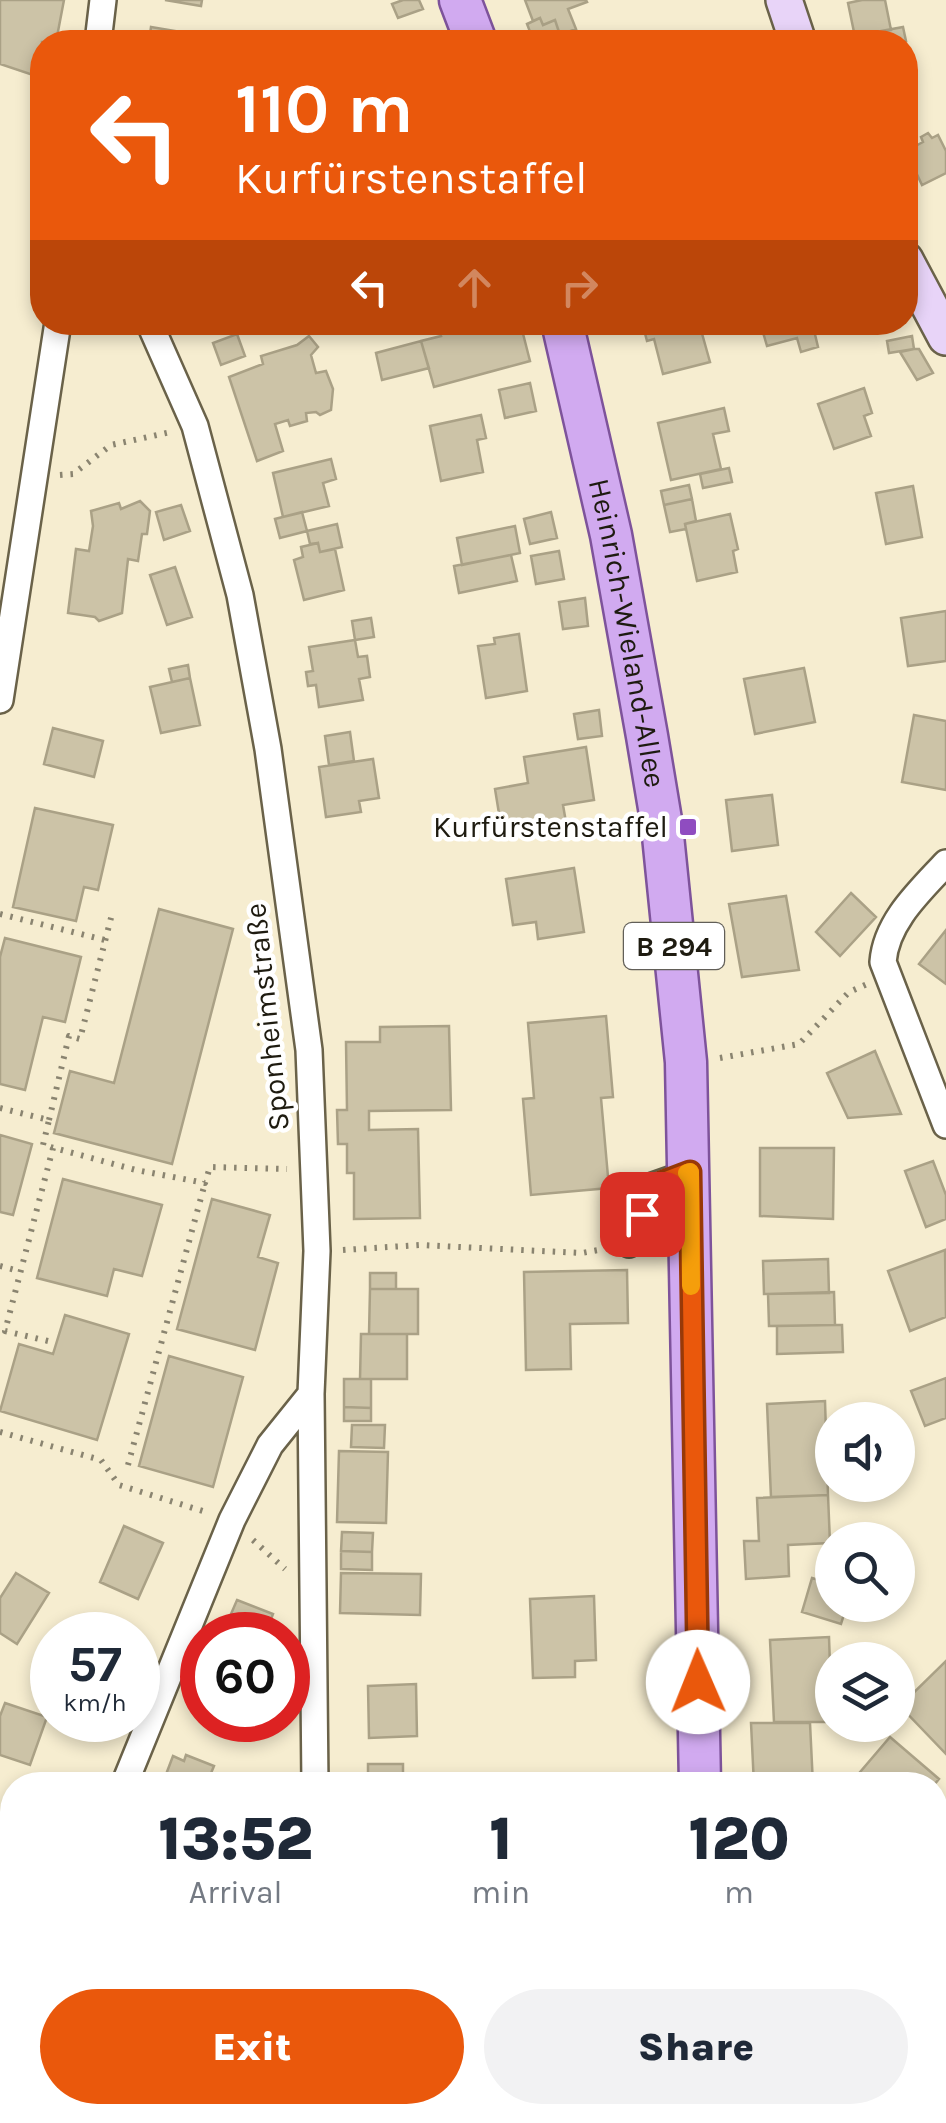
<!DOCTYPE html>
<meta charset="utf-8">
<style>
:root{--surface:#fff;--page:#f2f2f3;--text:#1f2937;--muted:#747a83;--accent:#ea580c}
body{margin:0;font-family:Karla,sans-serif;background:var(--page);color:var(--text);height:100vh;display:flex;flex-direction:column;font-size:38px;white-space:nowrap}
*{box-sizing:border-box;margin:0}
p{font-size:32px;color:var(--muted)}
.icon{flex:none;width:55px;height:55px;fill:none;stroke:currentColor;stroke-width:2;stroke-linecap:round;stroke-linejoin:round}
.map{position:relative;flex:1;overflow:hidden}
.side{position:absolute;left:0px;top:1772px;width:948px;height:352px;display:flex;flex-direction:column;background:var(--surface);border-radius:40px 40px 0 0;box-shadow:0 5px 15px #0003}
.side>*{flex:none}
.hud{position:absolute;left:30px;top:30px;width:888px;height:305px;border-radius:40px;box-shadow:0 5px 15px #0003;background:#ea580c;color:#fff;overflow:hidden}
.buttons{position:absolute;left:815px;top:1402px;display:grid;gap:20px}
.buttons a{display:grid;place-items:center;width:100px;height:100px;border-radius:50%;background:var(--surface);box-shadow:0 5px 15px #0003;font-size:50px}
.speed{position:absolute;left:30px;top:1612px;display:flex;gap:20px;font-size:50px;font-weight:700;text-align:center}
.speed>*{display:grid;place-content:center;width:130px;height:130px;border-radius:50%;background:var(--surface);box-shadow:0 5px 15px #0003;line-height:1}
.speed small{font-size:25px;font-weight:400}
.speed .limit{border:15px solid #d22;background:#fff;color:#111}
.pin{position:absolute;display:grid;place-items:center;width:85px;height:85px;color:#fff;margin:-42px;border-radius:20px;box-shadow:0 5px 15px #0006}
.me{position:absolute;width:110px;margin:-55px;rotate:359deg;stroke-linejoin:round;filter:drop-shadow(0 0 8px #0008)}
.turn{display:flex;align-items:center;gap:35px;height:210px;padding:0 40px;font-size:45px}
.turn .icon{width:130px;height:130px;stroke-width:2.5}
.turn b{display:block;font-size:70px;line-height:85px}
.lanes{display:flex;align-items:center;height:95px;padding:0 40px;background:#0003;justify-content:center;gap:50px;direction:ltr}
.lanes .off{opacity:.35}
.eta{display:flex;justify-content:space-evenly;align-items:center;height:170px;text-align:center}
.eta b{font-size:60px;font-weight:800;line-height:70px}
.action{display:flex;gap:20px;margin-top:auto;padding:20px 40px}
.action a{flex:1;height:115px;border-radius:60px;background:var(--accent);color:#fff;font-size:40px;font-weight:800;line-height:115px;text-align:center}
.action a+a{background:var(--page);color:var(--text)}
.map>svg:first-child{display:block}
</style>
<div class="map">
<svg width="946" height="2123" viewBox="0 0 946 2123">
<rect width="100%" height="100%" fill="#f6edd0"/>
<path fill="#ccc3a7" stroke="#aaa186" stroke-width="2.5" d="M0,0H64L56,42H42V78L0,64Z
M165,0H202L201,6Z
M403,0H419L423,9L398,18L392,4Z
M525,0H586L587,2L568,9L576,29L560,35L555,20L543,25L540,18L533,21Z
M862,0H885L891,30L855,37L848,3Z
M540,18L543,25L555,20L560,35L534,42L527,24Z
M151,27L181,32L180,42H149Z
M903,27L906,41L879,42L876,32Z
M418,33L422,42H394Z
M905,72L914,93L905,96Z
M928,133L932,138L938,135L946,151V173L922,185L906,151L923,142L921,137Z
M491,322H520L530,361L434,387L421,341L441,336L439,330L455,326L456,332Z
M642,322H688L690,333L701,330L710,362L663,374L654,339L647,341Z
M760,322H812L818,347L801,352L797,338L767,346Z
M237,334L245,356L221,365L213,343Z
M309,336L318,347L311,355L316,373L326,371L333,389L331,410L320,415L316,412L306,413L307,421L290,426L288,420L275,424L283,451L257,461L229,377L263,364L261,356L297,345Z
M912,336L914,349L889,353L887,341Z
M421,341L429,368L382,380L376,353Z
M914,349H919L933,373L917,380L900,352Z
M530,383L536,411L505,418L499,390Z
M864,388L872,413L864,416L871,436L834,449L818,404Z
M724,408L729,431L713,434L721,469L671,480L658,423Z
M481,415L486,438L477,440L483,472L441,481L430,426Z
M331,459L336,479L323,483L329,506L283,517L273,473Z
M729,468L732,482L703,488L700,474Z
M689,485L692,499L664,505L661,491Z
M913,486L922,537L886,544L876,493Z
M692,499L696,521L685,524L686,529L670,532L664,505Z
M140,501L150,511L147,534H142L138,561L128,559L122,613L99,621L95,617L68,613L76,549L89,551L93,526L91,511L119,503L121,509Z
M181,505L190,531L164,540L156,512Z
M302,512L307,531L280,538L275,519Z
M551,512L557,538L530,544L524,519Z
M730,514L738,549L733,551L737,572L697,581L685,524Z
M337,524L342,547L320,552L318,543L310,544L307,531Z
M515,526L520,553L462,565L457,538Z
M318,543L320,552L335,549L344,590L304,600L294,560L303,557L301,547Z
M559,551L564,579L536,584L531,556Z
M511,555L517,581L459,593L454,566Z
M175,567L192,617L167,625L150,575Z
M585,598L588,626L563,629L559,602Z
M946,611V661L908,666L901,618Z
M371,618L374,637L355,640L352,621Z
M519,634L527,691L486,698L478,646L495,644L494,638Z
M355,640L358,657L367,656L370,677L359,679L363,700L319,707L316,685L308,686L306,672L313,671L309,647Z
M188,665L190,678L172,682L169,669Z
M804,668L815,722L755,734L744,679Z
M190,678L200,725L161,733L150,687Z
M599,710L602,736L578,739L574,714Z
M914,715L946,721V790L902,782Z
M53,728L103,741L94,777L44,764Z
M350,732L354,761L329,765L325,736Z
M586,747L594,800L563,805L567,828L503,838L495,789L528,783L524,757Z
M373,759L379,798L359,801L361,812L326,817L319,767Z
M772,795L778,845L732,851L726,800Z
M35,808L113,825L98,890L84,887L76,921L13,907Z
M574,868L584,932L538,939L536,922L513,925L506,879Z
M851,893L876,917L840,956L816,932Z
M786,896L799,970L742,977L729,904Z
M159,909L233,929L172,1164L54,1133L70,1071L114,1083Z
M946,930V984L919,964Z
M5,938L81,957L65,1022L43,1017L25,1090L0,1084V957Z
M606,1016L613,1097L601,1098L609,1188L531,1195L523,1099L534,1098L528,1023Z
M449,1026L451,1110L369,1111V1130L418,1129L420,1218L354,1219V1173H347V1144H338L337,1110H347L346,1042H380V1027Z
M875,1051L901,1114L848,1118L827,1073Z
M0,1135L32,1144L13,1215L0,1212Z
M760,1148H834L833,1219L760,1216Z
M933,1161L946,1195V1219L926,1227L905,1171Z
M63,1179L162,1205L142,1276L114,1269L107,1296L37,1278Z
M212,1199L270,1215L258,1257L278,1263L255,1350L177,1329Z
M945,1250L946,1317L910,1331L888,1271Z
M828,1259L829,1293L764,1294L763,1261Z
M627,1270L628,1323L570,1324L571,1369L526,1370L524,1272Z
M370,1273H396V1289H370Z
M370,1289H418V1334H369Z
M834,1292L835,1325L769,1326L768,1294Z
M65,1315L129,1334L97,1440L0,1411L19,1344L53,1354Z
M835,1325H842L843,1352L777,1354V1326Z
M361,1334H407V1379H360Z
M169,1356L243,1377L213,1487L139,1466Z
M946,1378V1418L925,1426L911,1391Z
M344,1379H371V1408L344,1407Z
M825,1401L828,1495L771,1497L767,1404Z
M344,1407L371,1408V1421H344Z
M352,1425H385L384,1448L351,1447Z
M339,1451L388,1452L386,1523L337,1522Z
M828,1495L830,1543L788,1545L789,1576L746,1579L744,1541H759L757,1498Z
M124,1526L163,1543L138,1599L100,1582Z
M342,1532L373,1533L372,1552L341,1551Z
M341,1551L372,1552V1570L341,1569Z
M16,1573L49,1593L17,1644L0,1633V1598Z
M341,1573L421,1574L420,1615L340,1613Z
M812,1578L832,1584V1605H847L841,1624L802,1612Z
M594,1596L596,1660L575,1661V1677L533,1678L530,1599Z
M237,1600L273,1614L265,1635H222Z
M829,1637L832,1722H774L770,1640Z
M946,1661V1754L900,1706Z
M416,1684L417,1736L369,1738L368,1686Z
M5,1703L47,1717L30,1765L0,1755V1716Z
M751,1723H810L813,1785H754Z
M890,1737L939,1779L934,1785H849Z
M186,1755L214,1766L209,1778L227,1785H162L173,1756L184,1761Z
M368,1764H403V1785H368Z
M945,1914L946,1915V1982L935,1972V1925Z
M824,2112H891L885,2123H819Z
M531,2114L609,2118V2123H530Z"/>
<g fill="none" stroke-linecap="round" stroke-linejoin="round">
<defs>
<path id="street" d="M98,42L103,0
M149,322L195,426L240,595L268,749L309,1050L317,1251L311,1394L315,1785
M0,700L58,322
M946,863C919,892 886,922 883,962L946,1125
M629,1244L653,1186L690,1173
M124,1785L232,1520L270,1445L311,1394
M322,2112V2123
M20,2123L23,2112"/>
<path id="secondary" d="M784,0L798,42
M905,260L946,337
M935,1856L946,1844
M756,2123L761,2112"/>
<g id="primary">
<path d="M460,0L476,42"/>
<path id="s1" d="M562,322L611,535L647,736L662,826L686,1062L700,1785"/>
<path d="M709,2112L710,2123"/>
</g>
</defs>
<use href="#street" stroke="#6a6249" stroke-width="30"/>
<use href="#secondary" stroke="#6a6249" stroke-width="40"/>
<use href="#primary" stroke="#7e539b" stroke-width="45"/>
<path stroke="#8a8470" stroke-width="6" stroke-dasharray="2.5 8" stroke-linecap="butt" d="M60,475L73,474L111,445L171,432
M0,914L105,940
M720,1058L799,1044L849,992L867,984
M0,1108L49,1120L43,1145L136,1170L205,1183L210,1167L287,1169
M49,1120L69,1036L80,1039L112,914
M343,1250L420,1245L582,1253L604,1249
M0,1266L19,1271
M48,1341L5,1331L53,1148
M0,1432L101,1460L119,1485L209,1513
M128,1465L205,1183
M253,1540L285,1569"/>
<use href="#street" stroke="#fff" stroke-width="25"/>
<use href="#secondary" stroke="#e8d4f8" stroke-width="35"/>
<use href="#primary" stroke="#d1aaf0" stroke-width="40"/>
</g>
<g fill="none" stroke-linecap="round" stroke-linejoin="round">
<defs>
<path id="route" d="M642,1214L653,1186L690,1172L698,1682"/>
</defs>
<use href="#route" stroke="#983908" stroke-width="25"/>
<use href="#route" stroke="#ea580c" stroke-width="18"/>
<path stroke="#f59e0b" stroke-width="18" d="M687,1173L690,1172L691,1286"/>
</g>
<rect fill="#8f4cc0" stroke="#fff" stroke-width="4" x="678" y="817" width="20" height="20" rx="5"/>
<g text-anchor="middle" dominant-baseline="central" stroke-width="9" stroke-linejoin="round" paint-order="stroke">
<rect fill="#fff" stroke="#625f58" stroke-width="2.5" x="624" y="923" width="100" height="46" rx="8"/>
<g font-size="28" font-weight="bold" fill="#1e1b10">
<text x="674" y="946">B 294</text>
</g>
<g font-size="30" fill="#1e1b10" stroke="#fff">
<text stroke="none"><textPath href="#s1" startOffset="318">Heinrich-Wieland-Allee</textPath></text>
<text transform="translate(267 1017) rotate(-96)">Sponheimstraße</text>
</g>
<g font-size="30" fill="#1e1b10" stroke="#fff" text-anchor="end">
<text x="668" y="827">Kurfürstenstaffel</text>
</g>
</g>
</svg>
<div class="buttons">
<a><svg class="icon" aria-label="sound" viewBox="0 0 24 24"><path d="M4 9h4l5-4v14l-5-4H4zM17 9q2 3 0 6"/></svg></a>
<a><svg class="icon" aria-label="search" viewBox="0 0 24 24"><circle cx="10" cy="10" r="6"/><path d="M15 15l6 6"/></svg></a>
<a><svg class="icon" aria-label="layers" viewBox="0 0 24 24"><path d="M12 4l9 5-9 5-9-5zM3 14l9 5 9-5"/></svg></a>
</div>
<div class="speed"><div>57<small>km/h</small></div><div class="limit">60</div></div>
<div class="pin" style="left:642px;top:1214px;background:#d93025"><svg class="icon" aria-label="arrive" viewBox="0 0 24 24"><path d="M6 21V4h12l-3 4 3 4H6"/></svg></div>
<svg class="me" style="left:698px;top:1682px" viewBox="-20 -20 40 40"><circle r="19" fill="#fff"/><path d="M0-13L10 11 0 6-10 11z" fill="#ea580c"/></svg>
<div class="hud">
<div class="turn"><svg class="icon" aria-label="left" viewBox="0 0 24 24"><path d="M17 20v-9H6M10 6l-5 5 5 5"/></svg><div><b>110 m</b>Kurfürstenstaffel</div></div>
<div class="lanes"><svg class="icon" aria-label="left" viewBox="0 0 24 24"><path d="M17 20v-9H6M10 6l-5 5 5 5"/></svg><svg class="icon off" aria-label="ahead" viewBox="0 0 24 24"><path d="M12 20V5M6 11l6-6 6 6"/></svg><svg class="icon off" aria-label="right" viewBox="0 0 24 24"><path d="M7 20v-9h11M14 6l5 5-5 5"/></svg></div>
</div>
<section class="side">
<div class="eta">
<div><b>13:52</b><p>Arrival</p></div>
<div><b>1</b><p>min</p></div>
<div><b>120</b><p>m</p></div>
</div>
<div class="action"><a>Exit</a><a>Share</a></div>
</section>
</div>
